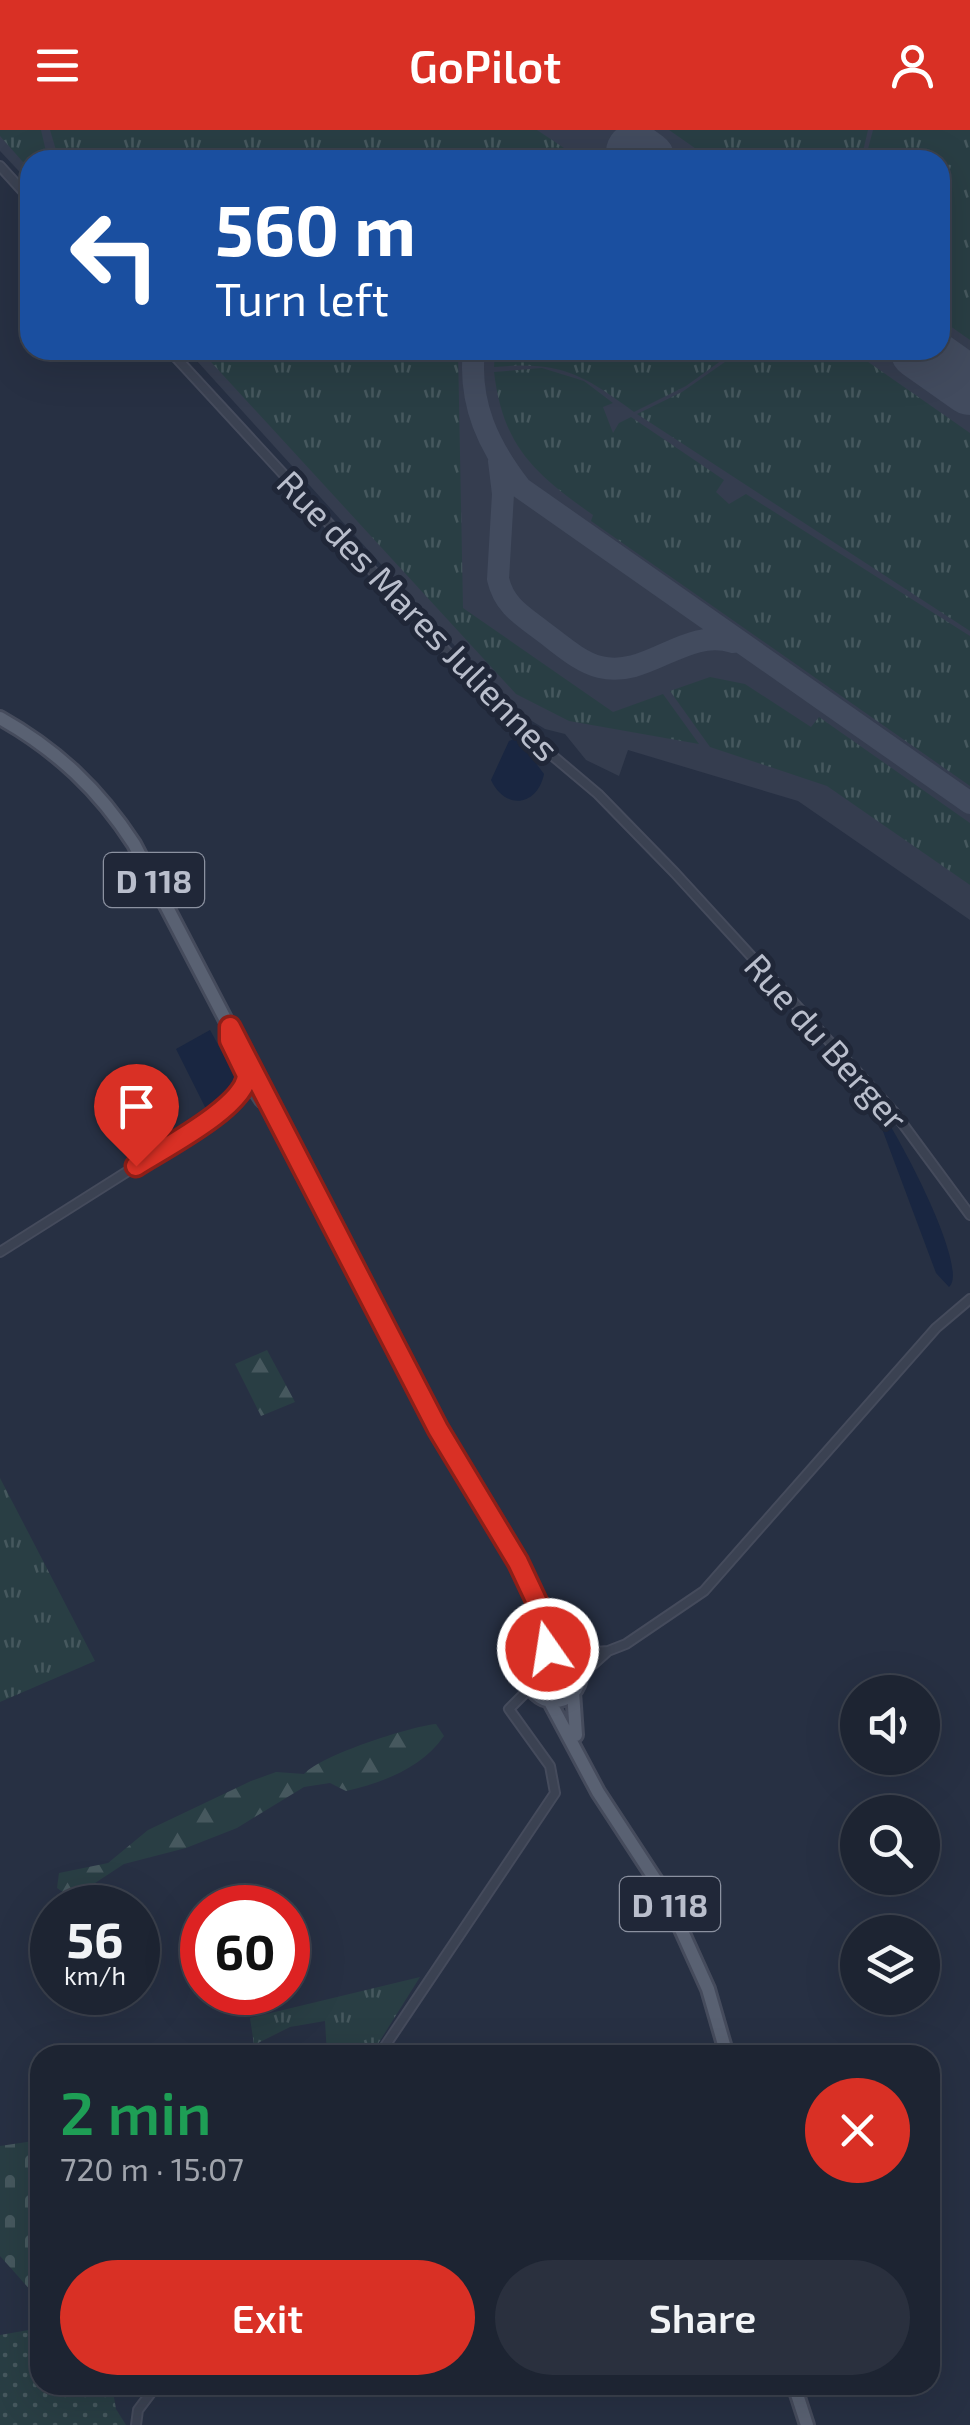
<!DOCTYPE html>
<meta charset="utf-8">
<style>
:root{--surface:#1d2432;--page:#2a303e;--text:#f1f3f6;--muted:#a0a4ac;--line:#3b414d;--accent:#d93025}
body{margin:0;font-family:"Exo 2",sans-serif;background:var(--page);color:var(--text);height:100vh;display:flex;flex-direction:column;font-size:38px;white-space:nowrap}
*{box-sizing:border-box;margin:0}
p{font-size:32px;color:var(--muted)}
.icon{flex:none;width:55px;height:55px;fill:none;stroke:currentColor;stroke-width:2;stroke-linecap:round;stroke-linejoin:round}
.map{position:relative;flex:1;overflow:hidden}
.side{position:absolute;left:30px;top:1915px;width:910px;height:350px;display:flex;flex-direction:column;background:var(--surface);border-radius:30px;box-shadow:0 10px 40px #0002,0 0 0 2px var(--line)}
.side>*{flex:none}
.hud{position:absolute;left:20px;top:20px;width:930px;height:210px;border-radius:30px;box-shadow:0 10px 40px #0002,0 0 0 2px var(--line);background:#1a4fa0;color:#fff;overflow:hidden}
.buttons{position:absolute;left:840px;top:1545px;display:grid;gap:20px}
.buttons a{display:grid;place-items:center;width:100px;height:100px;border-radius:50%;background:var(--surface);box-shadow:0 10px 40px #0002,0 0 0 2px var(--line);font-size:50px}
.speed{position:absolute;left:30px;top:1755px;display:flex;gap:20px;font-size:50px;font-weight:700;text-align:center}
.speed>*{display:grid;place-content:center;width:130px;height:130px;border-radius:50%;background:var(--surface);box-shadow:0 10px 40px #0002,0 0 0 2px var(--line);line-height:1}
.speed small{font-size:25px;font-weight:400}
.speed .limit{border:15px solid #d22;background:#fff;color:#111}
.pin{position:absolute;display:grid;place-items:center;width:85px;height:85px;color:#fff;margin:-102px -42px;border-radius:50% 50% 50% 0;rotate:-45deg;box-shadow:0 0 10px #0007}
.pin .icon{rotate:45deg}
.me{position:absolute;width:110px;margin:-55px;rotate:347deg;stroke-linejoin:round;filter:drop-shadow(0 0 8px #0008)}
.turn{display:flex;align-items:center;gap:35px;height:210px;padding:0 30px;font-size:45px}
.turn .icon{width:130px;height:130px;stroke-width:2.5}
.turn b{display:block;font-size:70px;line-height:85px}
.round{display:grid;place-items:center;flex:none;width:105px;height:105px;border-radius:52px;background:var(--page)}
.summary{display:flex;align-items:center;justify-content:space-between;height:170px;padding:0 30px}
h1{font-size:60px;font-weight:600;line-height:75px;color:#1e9e55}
.button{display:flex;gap:20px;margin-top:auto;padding:20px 30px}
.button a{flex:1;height:115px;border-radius:60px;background:var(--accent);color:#fff;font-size:40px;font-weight:600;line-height:115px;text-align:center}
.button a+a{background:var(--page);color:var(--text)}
header{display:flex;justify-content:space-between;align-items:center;height:130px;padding:0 30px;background:var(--accent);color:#fff;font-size:45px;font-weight:600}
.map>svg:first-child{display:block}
</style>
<header><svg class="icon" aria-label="menu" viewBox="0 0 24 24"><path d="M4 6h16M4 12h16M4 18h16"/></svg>GoPilot<svg class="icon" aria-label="person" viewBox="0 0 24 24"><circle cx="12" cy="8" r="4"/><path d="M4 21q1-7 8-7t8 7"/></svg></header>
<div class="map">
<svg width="970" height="2295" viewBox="0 0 970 2295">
<defs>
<pattern id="grass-tufts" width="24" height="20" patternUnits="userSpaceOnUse" patternTransform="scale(2.5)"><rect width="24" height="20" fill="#293e44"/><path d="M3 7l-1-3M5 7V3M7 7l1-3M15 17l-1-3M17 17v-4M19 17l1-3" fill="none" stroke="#46585e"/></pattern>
<pattern id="forest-firs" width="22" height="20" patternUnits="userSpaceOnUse" patternTransform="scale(2.5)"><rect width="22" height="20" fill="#293e44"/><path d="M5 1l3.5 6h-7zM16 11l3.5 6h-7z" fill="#46585e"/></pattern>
<pattern id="cemetery-stones" width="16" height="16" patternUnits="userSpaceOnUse" patternTransform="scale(2.5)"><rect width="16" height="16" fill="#293e44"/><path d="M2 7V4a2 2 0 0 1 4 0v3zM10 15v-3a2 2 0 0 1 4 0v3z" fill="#46585e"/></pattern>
<pattern id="park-dots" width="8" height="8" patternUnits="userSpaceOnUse" patternTransform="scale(2.5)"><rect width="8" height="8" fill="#293e44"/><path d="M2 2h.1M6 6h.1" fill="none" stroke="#46585e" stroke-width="1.8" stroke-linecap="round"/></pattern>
</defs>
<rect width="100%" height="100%" fill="#273043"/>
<path fill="#353d4f" d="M0,0H970V790L798,671L628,620L619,646L586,630L565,604L545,599L512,579L187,220H940V30H30V53L0,21Z"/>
<path fill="url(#grass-tufts)" d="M0,0H41L48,30H30V40L0,6Z
M50,0H537L582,30H59Z
M669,0H868L861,30H712Z
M873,0H970V210L940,189V30H865Z
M200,220H458L463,478L613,582L663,564L699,614L569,591L516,564Z
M495,220H736L686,256L634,282C582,244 561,231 494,237Z
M742,220H851L970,303V501L637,284L682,262Z
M542,238L584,251L613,273L603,277L613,303L619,293L631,287L724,350L716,362L729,374L746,364L970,506V656L591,391L593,385C535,344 503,317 494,242Z
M710,547L745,554L811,597L819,587L970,693V755L827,656L710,617L670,561Z
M0,1348L95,1531L0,1572Z
M533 1545a20 20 0 1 1 40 0a20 20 0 1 1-40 0Z
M420,1847L371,1925H327L325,1891L290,1897L254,1915L250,1888Z"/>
<path fill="url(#forest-firs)" d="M267,1220L295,1272L261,1286L235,1234Z
M436,1594L444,1606C422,1638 382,1653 346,1661L330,1653L304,1657L237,1698L186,1718L124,1734L86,1759L67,1765L57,1758L59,1743L108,1733L148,1700L251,1651L276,1642L304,1644C322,1625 408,1597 436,1594Z"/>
<path fill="url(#cemetery-stones)" d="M40,2010V2171L0,2126V2016Z"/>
<path fill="url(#park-dots)" d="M40,2198V2255H112L116,2279L126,2295H0V2205Z"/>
<path fill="#192641" d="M517,608L544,644C537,677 505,680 491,650L509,611Z
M210,900L240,955L206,979L176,919Z
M880,980C900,1007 970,1140 949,1157L936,1143L878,988Z"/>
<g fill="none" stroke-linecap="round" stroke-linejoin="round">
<path stroke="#424b5e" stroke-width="22" d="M474,220C468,274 489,317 521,358L970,673
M499,331L503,364L498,449C504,475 521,485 541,500C559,513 579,532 600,537C647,549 685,497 733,512"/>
<path stroke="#424b5e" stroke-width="58" d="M635,22L646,30
M919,220L970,256"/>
<defs>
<path id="street" d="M0,36L30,69
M169,220L509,589L598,664L675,743L894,982L970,1085
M0,1122L204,993L242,962
M570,1524L608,1521L626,1514L704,1461L936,1198L970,1169
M580,1546L608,1521
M379,1925L555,1663L550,1636L509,1579L531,1557
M136,2295L138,2280L157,2255"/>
<path id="primary" d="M0,588C57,620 99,660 134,714L439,1299L518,1432L559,1519
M243,936L247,952L242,962L254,958L262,970
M528 1545a26 26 0 1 1 52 0a26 26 0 1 1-52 0Z
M573,1562L576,1605
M549,1570L598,1662L666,1766L708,1859L727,1925
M794,2255L807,2295"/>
</defs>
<use href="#street" stroke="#454b5c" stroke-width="12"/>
<use href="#primary" stroke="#454b5c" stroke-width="18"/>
<use href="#street" stroke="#3b4252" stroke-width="8"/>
<use href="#primary" stroke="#596172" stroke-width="12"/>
</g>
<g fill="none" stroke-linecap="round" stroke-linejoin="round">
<defs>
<path id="route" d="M136,1036C162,1019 245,977 247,945L230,910V897L438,1299L518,1432L559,1519H548"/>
</defs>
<use href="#route" stroke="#8d1f18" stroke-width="25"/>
<use href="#route" stroke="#d93025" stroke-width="18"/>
</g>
<g text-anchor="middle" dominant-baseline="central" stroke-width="10" stroke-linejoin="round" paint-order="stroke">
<g fill="#202738" stroke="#8b91a0" stroke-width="2.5">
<rect x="104" y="723" width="100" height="54" rx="8"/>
<rect x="620" y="1747" width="100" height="54" rx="8"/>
</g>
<g font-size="32" font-weight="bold" fill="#b9becc">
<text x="154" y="750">D 118</text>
<text x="670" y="1774">D 118</text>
</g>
<g font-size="35" fill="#b9becc" stroke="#202738">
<text transform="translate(419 485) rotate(46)">Rue des Mares Juliennes</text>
<text transform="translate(827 911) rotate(48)">Rue du Berger</text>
</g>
</g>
</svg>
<div class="buttons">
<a><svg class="icon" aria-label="sound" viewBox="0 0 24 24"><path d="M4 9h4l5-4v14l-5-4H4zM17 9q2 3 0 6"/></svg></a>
<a><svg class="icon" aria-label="search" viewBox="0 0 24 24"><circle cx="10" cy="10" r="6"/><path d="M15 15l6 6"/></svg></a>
<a><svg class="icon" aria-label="layers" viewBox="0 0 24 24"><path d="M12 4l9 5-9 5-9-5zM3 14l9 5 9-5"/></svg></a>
</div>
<div class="speed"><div>56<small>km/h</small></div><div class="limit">60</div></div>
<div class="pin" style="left:136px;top:1036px;background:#d93025"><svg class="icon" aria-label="arrive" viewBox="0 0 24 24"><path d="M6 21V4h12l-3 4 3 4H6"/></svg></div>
<svg class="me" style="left:548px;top:1519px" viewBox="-20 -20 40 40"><circle r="17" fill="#d93025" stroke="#fff" stroke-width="3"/><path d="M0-11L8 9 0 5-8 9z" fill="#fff"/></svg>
<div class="hud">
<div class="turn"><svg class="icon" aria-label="left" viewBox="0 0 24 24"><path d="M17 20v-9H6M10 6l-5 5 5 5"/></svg><div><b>560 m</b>Turn left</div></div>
</div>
<section class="side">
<div class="summary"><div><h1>2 min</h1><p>720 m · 15:07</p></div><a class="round" style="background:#d93025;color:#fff"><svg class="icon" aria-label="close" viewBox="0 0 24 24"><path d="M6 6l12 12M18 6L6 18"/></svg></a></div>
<div class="button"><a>Exit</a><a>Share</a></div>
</section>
</div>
